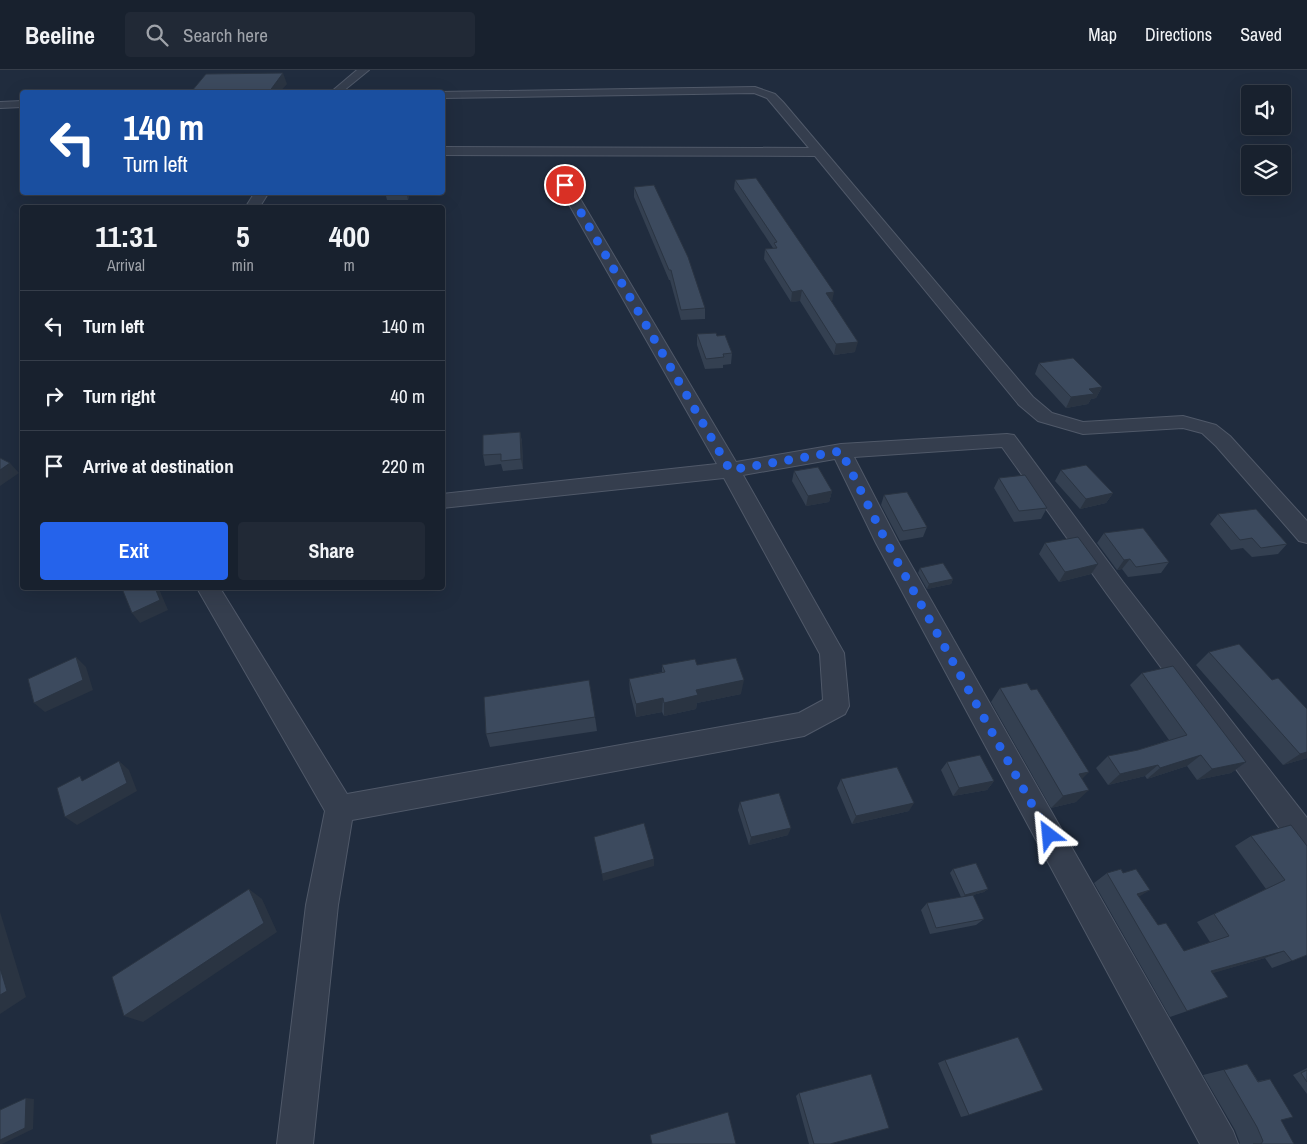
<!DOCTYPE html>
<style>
:root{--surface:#18212e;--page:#212936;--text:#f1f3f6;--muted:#9fa3aa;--line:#363e4a;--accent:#2563eb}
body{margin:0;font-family:"Archivo Narrow",sans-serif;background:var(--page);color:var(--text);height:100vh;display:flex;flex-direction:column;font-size:19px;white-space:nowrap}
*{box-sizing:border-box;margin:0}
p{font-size:16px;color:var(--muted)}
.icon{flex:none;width:28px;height:28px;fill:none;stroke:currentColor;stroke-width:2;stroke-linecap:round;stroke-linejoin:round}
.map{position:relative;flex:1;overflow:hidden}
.panel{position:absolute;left:20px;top:135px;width:425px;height:385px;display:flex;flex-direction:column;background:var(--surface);border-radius:5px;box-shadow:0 5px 20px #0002,0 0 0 1px var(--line)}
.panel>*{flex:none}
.guide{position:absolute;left:20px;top:20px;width:425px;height:105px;border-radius:5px;box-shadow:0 5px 20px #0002,0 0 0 1px var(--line);background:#1a4fa0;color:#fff;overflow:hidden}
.tools{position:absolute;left:1241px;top:15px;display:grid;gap:10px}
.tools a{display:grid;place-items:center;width:50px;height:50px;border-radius:5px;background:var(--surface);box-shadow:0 5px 20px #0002,0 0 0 1px var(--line);font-size:25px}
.pin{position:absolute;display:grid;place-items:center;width:42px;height:42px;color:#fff;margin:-21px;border:2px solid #fff;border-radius:50%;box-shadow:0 1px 5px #0007}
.me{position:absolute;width:55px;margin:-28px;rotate:331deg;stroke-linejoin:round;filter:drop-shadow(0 0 4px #0008)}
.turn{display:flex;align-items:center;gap:18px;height:105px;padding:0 20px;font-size:22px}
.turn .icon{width:65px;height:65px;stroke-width:2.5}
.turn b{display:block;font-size:35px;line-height:42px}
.eta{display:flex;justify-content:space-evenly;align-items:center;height:85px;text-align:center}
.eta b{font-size:30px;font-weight:700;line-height:35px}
.button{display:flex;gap:10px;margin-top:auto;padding:10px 20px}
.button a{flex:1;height:58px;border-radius:5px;background:var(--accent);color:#fff;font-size:20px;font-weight:700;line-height:58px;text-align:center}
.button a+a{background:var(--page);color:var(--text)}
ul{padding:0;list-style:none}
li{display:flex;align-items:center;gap:15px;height:70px;padding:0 20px;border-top:1px solid var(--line)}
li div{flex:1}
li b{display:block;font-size:19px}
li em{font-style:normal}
header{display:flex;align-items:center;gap:30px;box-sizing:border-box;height:70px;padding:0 25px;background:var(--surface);border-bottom:1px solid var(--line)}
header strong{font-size:24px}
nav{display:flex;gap:28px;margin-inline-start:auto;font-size:18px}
.search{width:350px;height:45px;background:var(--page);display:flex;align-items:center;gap:12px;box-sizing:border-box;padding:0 18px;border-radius:5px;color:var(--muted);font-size:19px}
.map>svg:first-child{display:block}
</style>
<header>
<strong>Beeline</strong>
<div class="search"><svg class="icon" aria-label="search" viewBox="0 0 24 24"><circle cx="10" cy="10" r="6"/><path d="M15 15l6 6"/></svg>Search here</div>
<nav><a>Map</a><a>Directions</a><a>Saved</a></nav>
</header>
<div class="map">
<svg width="1307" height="1074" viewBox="0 0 1307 1074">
<rect width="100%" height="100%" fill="#202c3e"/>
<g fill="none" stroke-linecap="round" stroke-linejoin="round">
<defs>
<path id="street" d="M357,0H369L342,22H331Z
M755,17L775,24L783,32L1033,327L1052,343L1083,352L1183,346L1216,355L1230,366L1307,451V473L1299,471L1216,376L1202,363L1183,358L1083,364L1038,351L1019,335L815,86L442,85V77L809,78L767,28L754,23L442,28V22H438Z
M22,31V37L0,38V32Z
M565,111L572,115L736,392L841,374L1007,364L1014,365L1123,512L1307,748V786L1297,782L1107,524L1002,377L854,387L898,472L1233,1061L1238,1074H1200L876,473L835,389L743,405L844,583L849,636L845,644L804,666L352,750L338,835L313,1074H277L306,835L325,741L197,518H220L347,724L799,643L823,630L820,584L724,408L442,438V424L717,394L558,115Z
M255,122H269L259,138H245Z"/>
</defs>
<use href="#street" stroke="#505969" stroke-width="2"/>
<use href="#street" fill="#353e4e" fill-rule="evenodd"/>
</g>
<path fill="#344051" d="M735,110L832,232L855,282L834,285L800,231L791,232L764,189L765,179L773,178L734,119Z
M634,117L705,238V249L681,250L670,210H669L634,127Z
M385,122H410L408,130H387Z
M697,264L717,266L732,283L731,294L723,295V298L705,299L697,275Z
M1039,293L1102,317L1096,328L1091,329L1088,334L1066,338L1035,304Z
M520,362L522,372L523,399L503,401L501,394L485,396L483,385Z
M1061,400L1113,423L1106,433L1080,439L1055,411Z
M794,401L832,421L829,432L806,436L792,411Z
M999,408L1047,438L1041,449L1014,452L994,418Z
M884,425L927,457L923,467L900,471L881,435Z
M1218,444L1287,474L1278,484L1252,487L1243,478L1231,480L1210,454Z
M1104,463L1169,492L1161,503L1128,507L1122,499L1117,500L1097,473Z
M1045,473L1098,494L1091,504L1059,512L1039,484Z
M920,498L953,509L951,514L927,519L918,503Z
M1209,582L1272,610L1307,688L1283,695L1196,595Z
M662,595H697L741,624L697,633L696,639L664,646L662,642L636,647L630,623L629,609L662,602Z
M1142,603L1246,692L1231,703L1197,710L1187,696L1147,709L1145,706L1108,715L1096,698L1108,686L1138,680L1169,670L1130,615Z
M1000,618L1082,709L1076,732L1051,738L991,632Z
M595,647L597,661L490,677L486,664Z
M947,692L994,711L987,720L953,726L941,700Z
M841,709L909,741L852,754L837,718Z
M740,732L788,765L749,775L738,740Z
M1291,755L1307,885L1272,898L1265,888L1212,903L1228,927L1170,947L1094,813L1107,803L1139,827L1158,855L1184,881L1210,872L1197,852L1266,819L1235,776L1251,766Z
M953,799L988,819L984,822L973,825L984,849L976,855L930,864L921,840L927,833L961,827L950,803Z
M945,990L969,1045L961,1047L938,993Z
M1247,994L1258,1011L1270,1009L1281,1050L1294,1074H1239L1240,1073L1235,1060L1203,1005Z
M1307,998V1024L1293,1005Z
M799,1023L831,1074H809L796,1026Z"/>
<path fill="#2a3442" d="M283,3L287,14L280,22H269Z
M406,122H410L408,130Z
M802,220L800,231L791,232L792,222Z
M834,222L832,232L824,233L826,223Z
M858,272L855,282L834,285L836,274Z
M1102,317L1096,328L1091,329L1088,334L1066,338L1071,327L1089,319Z
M520,362L522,372L523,399L521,389Z
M10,393L19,403L0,416V400Z
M832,421L829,432L806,436L808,426Z
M1113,423L1106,433L1080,439L1086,429Z
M1130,489L1122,499L1117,500L1124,490Z
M1098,494L1091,504L1059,512L1065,502Z
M953,509L951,514L927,519L929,514Z
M155,518H158L159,519L168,540L140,553L132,543Z
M76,587L86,597L93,620L45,642L34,633Z
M744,610L741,624L697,633L696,639L664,646V633L696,620Z
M663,628L662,642L636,647V634Z
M1307,682V688L1283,695L1300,684Z
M1201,685L1187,696L1147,709L1160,698Z
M119,691L129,700L137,721L77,755L65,747Z
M1246,692L1231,703L1197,710L1212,699Z
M1158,695L1145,706L1108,715L1120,704Z
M1089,702L1076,715L1079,704Z
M994,711L987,720L953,726L959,718Z
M1089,720L1076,732L1051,738L1063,726Z
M914,733L909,741L852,754L856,746Z
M791,758L788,765L749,775L751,767Z
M654,789V796L603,811L602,804Z
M249,819L262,829L277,862L143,952L124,946Z
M988,819L984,822L962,828L965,825Z
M1150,820L1135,829L1123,833L1137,824Z
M0,842L26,927L0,944Z
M1284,881L1265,888L1193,909L1211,901Z
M26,1028L34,1029L33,1059L2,1074H0V1070Z"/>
<path fill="#3c4a5e" stroke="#2a3442" d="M283,3L269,22H191L206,4Z
M756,108L834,222L826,223L858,272L836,274L802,220L792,222L765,179L777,178L774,173L777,172L735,110Z
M654,115L688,187L705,238L681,240L671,200H669L634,117Z
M716,263L717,266L725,265L732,283L723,284L724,287L706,289L697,264Z
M1073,288L1102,317L1089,319L1094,324L1071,327L1039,293Z
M520,362L521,389L501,391V384L483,385V365Z
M0,388L10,393L0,400Z
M1086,395L1113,423L1086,429L1061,400Z
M818,397L832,421L808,426L794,401Z
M1025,405L1047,438L1019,441L999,408Z
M907,422L927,457L903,461L884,425Z
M1256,439L1287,474L1261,478L1252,468L1240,470L1218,444Z
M1143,458L1169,492L1136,497L1130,489L1124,490L1104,463Z
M1078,467L1098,494L1065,502L1045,473Z
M943,493L953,509L929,514L920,498Z
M132,518H155L160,530L132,543L123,521Z
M1239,574L1272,610L1278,608L1307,639V682L1300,684L1209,582Z
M76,587L83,610L34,633L28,609Z
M736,588L744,610L696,620L698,625L664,633L663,628L636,634L629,609L665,602L662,595L695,589L697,595Z
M1173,596L1246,692L1212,699L1201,685L1160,698L1158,695L1120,704L1108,686L1138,680L1187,665L1142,603Z
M589,610L595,647L486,664L484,627Z
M1027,613L1031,620L1037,619L1089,702L1079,704L1089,720L1063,726L1000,618Z
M980,685L994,711L959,718L947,692Z
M119,691L127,713L65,747L57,718L80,706L82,711Z
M897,697L914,733L856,746L841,709Z
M779,723L791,758L751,767L740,732Z
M644,753L654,789L602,804L594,767Z
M1291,755L1307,776V885L1292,891L1284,881L1211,901L1228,927L1187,941L1107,803L1121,799L1123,803L1136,799L1150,820L1137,824L1158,855L1166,853L1184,881L1229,866L1214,844L1285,810L1251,766Z
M976,793L988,819L965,825L953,799Z
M249,819L264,853L124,946L112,907Z
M973,825L984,849L936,858L927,833Z
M0,898L7,921L0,925Z
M1018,967L1043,1020L969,1045L945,990Z
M1247,994L1258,1012L1270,1009L1293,1047L1281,1050L1294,1074H1253H1261L1263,1071L1257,1057L1224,1000Z
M1307,1000V1012L1301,1003Z
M871,1004L889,1058L830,1074H814L799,1023Z
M26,1028L25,1058L0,1070V1040Z
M728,1042L736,1074H652L650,1065Z"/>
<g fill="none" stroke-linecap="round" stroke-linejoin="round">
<path stroke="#2563eb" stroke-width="9" stroke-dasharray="0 16.2" d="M565,115L730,400L841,381L887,473L1049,765"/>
</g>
</svg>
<div class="tools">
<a><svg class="icon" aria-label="sound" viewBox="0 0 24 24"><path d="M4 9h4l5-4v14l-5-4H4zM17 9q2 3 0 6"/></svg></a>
<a><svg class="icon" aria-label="layers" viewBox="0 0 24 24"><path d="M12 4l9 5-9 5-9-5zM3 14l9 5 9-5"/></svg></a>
</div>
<div class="pin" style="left:565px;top:115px;background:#d93025"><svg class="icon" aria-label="arrive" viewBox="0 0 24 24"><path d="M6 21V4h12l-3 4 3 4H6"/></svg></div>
<svg class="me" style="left:1049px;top:765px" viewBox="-20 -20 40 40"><path d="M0-17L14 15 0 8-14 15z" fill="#2563eb" stroke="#fff" stroke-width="4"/></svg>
<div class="guide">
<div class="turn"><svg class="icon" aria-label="left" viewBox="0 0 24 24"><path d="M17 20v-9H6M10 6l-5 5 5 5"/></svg><div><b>140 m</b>Turn left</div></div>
</div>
<section class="panel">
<div class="eta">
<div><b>11:31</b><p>Arrival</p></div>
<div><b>5</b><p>min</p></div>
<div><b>400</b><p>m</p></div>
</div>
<ul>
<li><svg class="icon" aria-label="left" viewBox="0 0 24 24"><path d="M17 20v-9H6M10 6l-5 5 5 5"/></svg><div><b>Turn left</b></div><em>140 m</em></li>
<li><svg class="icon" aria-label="right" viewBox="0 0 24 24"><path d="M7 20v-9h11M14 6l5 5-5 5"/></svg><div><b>Turn right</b></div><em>40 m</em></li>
<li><svg class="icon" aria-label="arrive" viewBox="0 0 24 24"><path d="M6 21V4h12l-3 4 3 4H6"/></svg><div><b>Arrive at destination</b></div><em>220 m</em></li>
</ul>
<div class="button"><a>Exit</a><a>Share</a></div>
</section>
</div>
